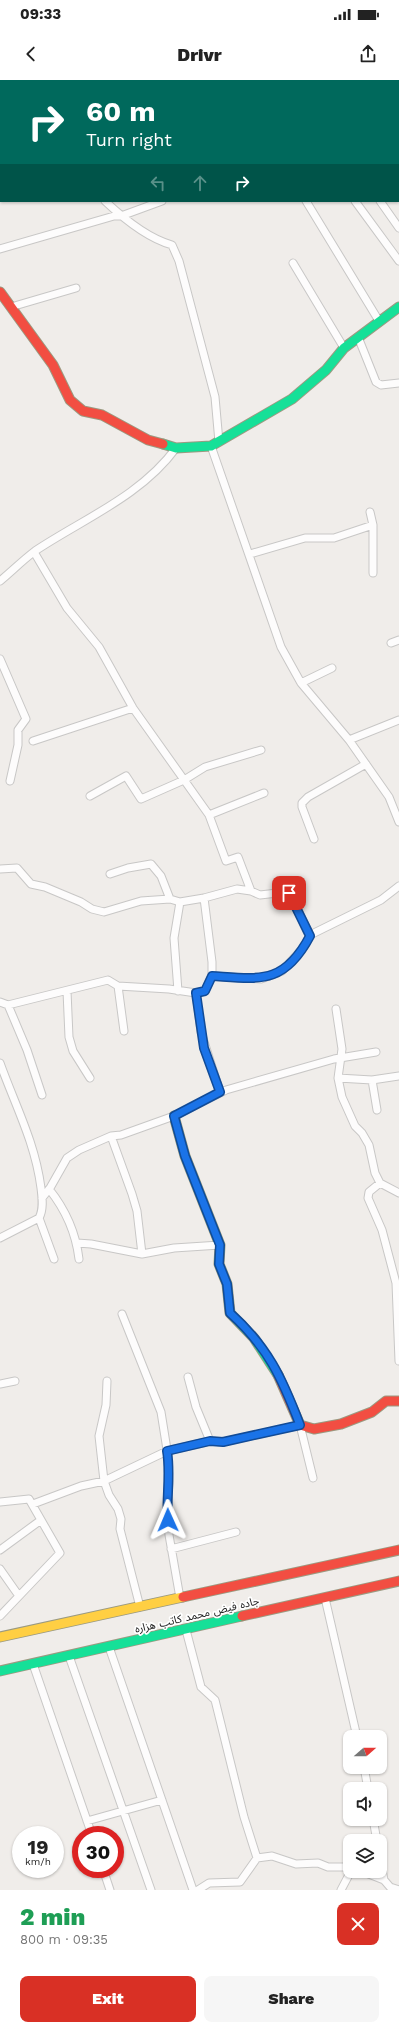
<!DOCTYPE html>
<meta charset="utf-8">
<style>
:root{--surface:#fff;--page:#f6f6f6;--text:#222;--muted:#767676;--accent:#d93025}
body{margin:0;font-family:"Work Sans","Noto Sans Arabic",sans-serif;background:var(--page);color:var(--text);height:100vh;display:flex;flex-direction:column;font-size:15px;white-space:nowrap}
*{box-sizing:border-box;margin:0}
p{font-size:13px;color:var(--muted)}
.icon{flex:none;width:22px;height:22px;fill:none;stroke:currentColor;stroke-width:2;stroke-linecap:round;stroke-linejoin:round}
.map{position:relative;height:1810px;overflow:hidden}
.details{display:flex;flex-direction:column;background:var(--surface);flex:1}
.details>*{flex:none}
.guide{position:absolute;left:0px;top:0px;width:399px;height:122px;box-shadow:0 1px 3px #0004;background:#00695c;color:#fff;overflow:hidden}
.needle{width:26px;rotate:70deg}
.buttons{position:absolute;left:343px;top:1650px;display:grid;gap:8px}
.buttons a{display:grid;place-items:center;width:44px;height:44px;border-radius:8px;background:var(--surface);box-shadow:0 1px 3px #0004;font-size:20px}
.speed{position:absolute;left:12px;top:1746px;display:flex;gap:8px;font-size:20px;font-weight:700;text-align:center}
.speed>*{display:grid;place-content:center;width:52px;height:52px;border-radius:50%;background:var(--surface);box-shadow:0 1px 3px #0004;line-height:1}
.speed small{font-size:10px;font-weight:400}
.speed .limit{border:6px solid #d22;background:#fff;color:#111}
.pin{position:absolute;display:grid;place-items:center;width:34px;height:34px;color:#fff;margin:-17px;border-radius:8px;box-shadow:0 2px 6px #0006}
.me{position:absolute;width:44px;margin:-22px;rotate:359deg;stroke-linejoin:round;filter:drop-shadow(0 0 3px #0008)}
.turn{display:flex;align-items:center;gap:14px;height:84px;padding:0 20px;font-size:18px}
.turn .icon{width:52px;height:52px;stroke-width:2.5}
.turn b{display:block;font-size:28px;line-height:34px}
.lanes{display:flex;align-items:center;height:38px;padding:0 20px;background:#0003;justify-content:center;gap:20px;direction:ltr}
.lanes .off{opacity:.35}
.round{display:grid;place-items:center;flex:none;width:42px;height:42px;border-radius:8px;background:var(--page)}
.headline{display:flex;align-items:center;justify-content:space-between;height:68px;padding:0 20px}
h1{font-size:24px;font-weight:800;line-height:30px;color:#1e9e55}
.button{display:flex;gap:8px;margin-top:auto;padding:8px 20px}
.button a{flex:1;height:46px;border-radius:8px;background:var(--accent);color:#fff;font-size:16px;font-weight:800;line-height:46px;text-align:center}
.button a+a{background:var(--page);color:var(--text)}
.status{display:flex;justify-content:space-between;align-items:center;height:28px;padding:0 20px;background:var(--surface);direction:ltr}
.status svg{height:11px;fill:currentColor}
header{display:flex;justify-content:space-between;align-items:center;height:52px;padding:0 20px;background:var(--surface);font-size:18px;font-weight:800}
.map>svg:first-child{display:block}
</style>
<div class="status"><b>09:33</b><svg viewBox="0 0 49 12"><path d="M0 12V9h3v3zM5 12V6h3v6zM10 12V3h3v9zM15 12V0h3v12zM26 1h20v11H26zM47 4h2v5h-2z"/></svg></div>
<header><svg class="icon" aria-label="back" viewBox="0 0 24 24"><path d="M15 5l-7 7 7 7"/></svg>Drivr<svg class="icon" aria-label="share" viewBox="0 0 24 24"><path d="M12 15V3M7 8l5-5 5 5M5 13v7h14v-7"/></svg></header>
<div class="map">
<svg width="399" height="1810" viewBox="0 0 399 1810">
<rect width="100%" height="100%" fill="#f0edea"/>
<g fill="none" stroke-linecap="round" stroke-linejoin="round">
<defs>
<path id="street" d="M24,0L25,1
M53,0V1
M103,0L104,1
M138,0V1
M0,31L1,33
M398,80L399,82
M0,114H1
M105,121C124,139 147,158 172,165L179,181L215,317L219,362
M306,121L379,241
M355,121L399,181
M380,121L399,148
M0,169L114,136H121L162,121
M293,183L344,268
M11,227L76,208
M358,257L376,302L381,305L399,303
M211,366L281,567L301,603L349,660L389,717L399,742
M370,432L373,445V493
M34,472L67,528L99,567L133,628L209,735L226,781L238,777L251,811
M250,474L305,458H334L373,445
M0,501C12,491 23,480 35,471C83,439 141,416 176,368
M391,563L399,560
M0,579L26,639L18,650V665L10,701
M301,603L332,588
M349,660L399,640
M33,661L133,628
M90,716L126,696L141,719L184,700L205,687L261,670
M209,735L264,713
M314,759L302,727V723L308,717L366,684
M0,789L17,788L31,804L45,807L81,822L92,829L104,832L141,821L170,819L180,822L204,818L237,809L251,811L260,815L286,812L289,813L310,855
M110,794L128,788L151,784L161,796L170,819
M212,896L261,899L282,891L304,867L310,855L381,820L399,806
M118,906L124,951
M67,911L69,957L73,971L90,998
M178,911L174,858L180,822
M196,913L201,952L220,1012
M0,922L8,925L108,900L118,906L169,909L196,913L205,911L212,896V882L204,818
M8,925L27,970L42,1015
M336,929L342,969L338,998L342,1017L355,1046L362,1053L369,1065L375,1093L380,1103L399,1113
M0,983C15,1025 35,1062 41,1108C42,1117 44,1129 39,1138L0,1158
M338,998L372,1000L399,996
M372,1000L377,1030
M111,1056L132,1114L137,1131L142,1174
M380,1103L369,1112L368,1118L382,1150L396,1203L399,1281
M49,1109C65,1129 76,1154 79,1179
M42,1118L50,1108L67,1078L79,1070L111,1056L121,1055L174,1036L226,1010L334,979L376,972
M39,1138L54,1179
M77,1163L91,1164L142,1174L174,1168L220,1165
M122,1234L161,1332L168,1376L169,1404L167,1425L169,1455L180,1518
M188,1297L196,1327L210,1361
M107,1301L106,1325L99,1356L104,1401L109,1415L118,1429L121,1439L120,1449L140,1527
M0,1304L15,1301
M0,1422L29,1419L60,1473L0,1536
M33,1424L81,1406L104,1401L167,1371L210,1361L223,1362L300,1345L313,1398
M171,1469L236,1452
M0,1470L41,1440
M0,1489L19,1516
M325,1518L357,1657
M186,1550L201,1607L215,1620L244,1737L257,1778
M109,1567L193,1810
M69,1576L151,1810
M33,1584L92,1755
M364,1687L368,1709
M373,1739L377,1761
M87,1741L162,1720
M380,1779L384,1800
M103,1789L110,1810
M361,1791L384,1800L390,1807L399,1810
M198,1810L209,1803L240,1802L257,1778L272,1776L296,1784L318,1783L328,1787H350
M341,1810L351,1791"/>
<path id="fast" d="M163,364L176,368L211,366L292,319L326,290L344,268L399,227
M174,1036L185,1076L220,1165L219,1184L227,1204L230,1233L254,1258L278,1295
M0,1591L242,1536"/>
<path id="slow" d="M0,1557L183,1517"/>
<path id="jam" d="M0,212L53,285L70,320L83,331L102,335L148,360L163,364
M278,1295L300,1345L314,1349L341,1344L372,1332L386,1321H399
M183,1517L399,1470
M242,1536L399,1501"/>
</defs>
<use href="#street" stroke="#c8c7c6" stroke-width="9"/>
<use href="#fast" stroke="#9b9a81" stroke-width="11"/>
<use href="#slow" stroke="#9b9a81" stroke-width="11"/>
<use href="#jam" stroke="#9b9a81" stroke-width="11"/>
<use href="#street" stroke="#fdfcfc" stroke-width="7"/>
<use href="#fast" stroke="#16e098" stroke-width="9"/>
<use href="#slow" stroke="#ffcf43" stroke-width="9"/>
<use href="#jam" stroke="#f24e42" stroke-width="9"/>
</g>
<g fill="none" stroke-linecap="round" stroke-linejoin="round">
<defs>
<path id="route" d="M168,1440C166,1417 171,1394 167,1371L210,1361L223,1362L300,1345C282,1298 268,1267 230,1233L227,1204L219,1184L220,1165L185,1076L174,1036L220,1012L204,968L196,913L205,911L212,896C260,899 284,905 310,856L289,813"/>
</defs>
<use href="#route" stroke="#114b97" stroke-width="10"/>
<use href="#route" stroke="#1a73e8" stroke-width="7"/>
</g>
<g text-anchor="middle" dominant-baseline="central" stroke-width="3.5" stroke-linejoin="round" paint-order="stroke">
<g font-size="11" fill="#212121" stroke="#fff">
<text transform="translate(197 1535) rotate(-13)">جاده فیض محمد کاتب هزاره</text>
</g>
</g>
</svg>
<div class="buttons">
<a><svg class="needle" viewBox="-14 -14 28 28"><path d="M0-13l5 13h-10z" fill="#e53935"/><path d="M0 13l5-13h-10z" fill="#767676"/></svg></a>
<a><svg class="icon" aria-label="sound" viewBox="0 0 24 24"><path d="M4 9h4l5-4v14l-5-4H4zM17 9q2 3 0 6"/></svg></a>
<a><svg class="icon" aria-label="layers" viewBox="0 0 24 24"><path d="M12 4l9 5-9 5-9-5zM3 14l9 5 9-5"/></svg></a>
</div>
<div class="speed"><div>19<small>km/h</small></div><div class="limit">30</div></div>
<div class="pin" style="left:289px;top:813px;background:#d93025"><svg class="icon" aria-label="arrive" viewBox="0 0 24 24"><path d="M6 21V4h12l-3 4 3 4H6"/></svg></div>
<svg class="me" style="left:168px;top:1440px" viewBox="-20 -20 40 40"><path d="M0-17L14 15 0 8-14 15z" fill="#1a73e8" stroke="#fff" stroke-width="4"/></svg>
<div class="guide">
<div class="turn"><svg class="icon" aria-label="right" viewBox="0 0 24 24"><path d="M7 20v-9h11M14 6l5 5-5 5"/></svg><div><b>60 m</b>Turn right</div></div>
<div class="lanes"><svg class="icon off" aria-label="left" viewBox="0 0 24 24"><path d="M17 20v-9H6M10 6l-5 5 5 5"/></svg><svg class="icon off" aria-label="ahead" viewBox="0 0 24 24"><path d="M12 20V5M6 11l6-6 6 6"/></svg><svg class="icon" aria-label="right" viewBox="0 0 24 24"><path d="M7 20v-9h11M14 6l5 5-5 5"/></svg></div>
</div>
</div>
<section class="details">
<div class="headline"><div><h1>2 min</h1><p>800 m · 09:35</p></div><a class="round" style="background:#d93025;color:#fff"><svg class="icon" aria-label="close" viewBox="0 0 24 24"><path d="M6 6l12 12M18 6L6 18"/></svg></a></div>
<div class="button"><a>Exit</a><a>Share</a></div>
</section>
